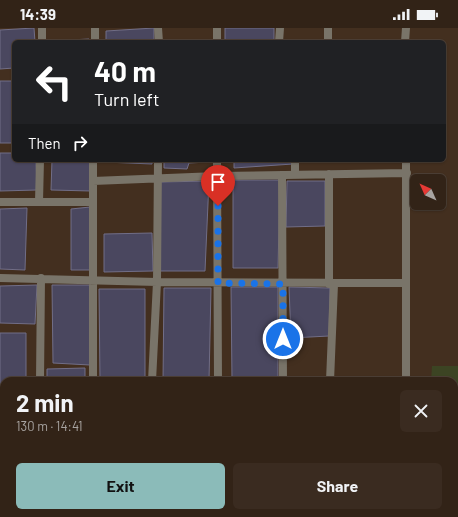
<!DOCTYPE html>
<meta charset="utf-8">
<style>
:root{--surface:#322317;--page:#3a2b20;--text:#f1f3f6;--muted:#a8a4a1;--line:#4d4036;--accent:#8bbbb9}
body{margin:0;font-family:Barlow,sans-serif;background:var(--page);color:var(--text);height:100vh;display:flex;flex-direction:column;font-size:15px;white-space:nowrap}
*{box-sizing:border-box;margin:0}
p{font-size:13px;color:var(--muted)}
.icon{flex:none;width:22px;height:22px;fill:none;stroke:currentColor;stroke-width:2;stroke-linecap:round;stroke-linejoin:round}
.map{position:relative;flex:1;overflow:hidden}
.sheet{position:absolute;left:0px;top:349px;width:458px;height:140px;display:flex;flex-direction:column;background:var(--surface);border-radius:12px 12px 0 0;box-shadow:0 1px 3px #0004,0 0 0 1px var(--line)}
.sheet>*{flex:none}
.top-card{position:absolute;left:12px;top:12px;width:434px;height:122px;border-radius:6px;box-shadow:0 1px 3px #0004,0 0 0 1px var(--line);background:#202124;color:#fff;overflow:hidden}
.needle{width:26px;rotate:315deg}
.fabs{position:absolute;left:410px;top:146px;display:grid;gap:8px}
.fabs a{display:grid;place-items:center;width:36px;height:36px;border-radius:6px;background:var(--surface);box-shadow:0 1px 3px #0004,0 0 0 1px var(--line);font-size:20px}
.pin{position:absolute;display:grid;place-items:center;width:34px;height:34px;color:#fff;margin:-41px -17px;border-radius:50% 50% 50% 0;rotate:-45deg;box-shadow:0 0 4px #0007}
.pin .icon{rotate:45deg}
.me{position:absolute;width:44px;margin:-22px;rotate:0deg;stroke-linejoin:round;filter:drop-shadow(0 0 3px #0008)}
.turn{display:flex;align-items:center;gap:14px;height:84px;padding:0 16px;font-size:18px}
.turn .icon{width:52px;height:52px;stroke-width:2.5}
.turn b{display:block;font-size:28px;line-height:34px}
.then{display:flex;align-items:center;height:38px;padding:0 16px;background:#0003;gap:8px;font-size:15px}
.round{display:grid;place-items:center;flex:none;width:42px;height:42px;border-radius:6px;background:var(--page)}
.summary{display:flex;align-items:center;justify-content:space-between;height:68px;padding:0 16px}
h1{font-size:24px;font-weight:700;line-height:30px}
.primary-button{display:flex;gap:8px;margin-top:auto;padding:8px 16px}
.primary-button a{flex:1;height:46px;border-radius:6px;background:var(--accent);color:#111;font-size:16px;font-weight:700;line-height:46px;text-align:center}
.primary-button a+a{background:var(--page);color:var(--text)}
.status{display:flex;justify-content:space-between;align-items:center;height:28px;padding:0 20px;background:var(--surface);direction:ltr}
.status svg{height:11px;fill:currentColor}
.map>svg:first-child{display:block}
</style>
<div class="status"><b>14:39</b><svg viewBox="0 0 49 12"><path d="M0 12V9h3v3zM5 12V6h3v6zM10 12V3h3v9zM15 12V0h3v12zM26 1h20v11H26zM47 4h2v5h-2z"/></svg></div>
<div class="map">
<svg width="458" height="489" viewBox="0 0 458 489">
<rect width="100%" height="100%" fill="#432f1f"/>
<path fill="#3c4423" d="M432,338H458V377H454V353H431Z"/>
<path fill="#4a475f" stroke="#716e87" d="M34,0L35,14H14V40L0,41V2Z
M154,0V14H106V3Z
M225,0H274V14H225Z
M89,11V14H51V13Z
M0,53H14V115H0Z
M0,125H14V132H36L37,162L0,163Z
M52,132H91V163L51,162Z
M105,132H152V136L105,134Z
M164,132H208V134L189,135L187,141L164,140Z
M234,132H293V136L234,140Z
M233,152H280L278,240H233Z
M209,153L205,243H160V154Z
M287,153H325V198L286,199Z
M90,179V242H71V181Z
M27,180L25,242L0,241V181Z
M152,205L153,243L104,244V206Z
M37,257L35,296L0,295V258Z
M52,257H91L90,337L53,335Z
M231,259H278V353H232Z
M289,259L330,260L329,308L291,310Z
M164,260H211L209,353H163Z
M99,261H145V353H100Z
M0,305H26V353H4V367L0,366Z
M85,340V353H47V341Z
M0,376H4V414H0Z
M44,485H82V489H43Z
M99,485H145V489H99Z
M163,485H209V489H163Z
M348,485H387L386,489H348Z"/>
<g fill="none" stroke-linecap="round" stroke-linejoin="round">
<path stroke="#797469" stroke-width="8" d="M158,0L159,14
M217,0V14
M328,0V14
M42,14V0
M95,14V0
M279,14L280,0
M405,14L406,0
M217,132L218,353
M406,132V353
M282,147L283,353
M295,147V132
M93,153L217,148L407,145
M0,174H93
M39,174L40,132
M0,250L157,254L406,255
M329,256V146
M40,353L41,250
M93,353V132
M152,353L157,254L158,132
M330,353L334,256
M0,425H4
M218,485V489
M37,489V485
M87,489V485
M149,489V485
M300,489V485
M407,489L458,488"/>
</g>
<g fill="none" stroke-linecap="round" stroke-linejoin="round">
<path stroke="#1a73e8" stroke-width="7" stroke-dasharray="0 12.6" d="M218,178V255L283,256V311"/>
</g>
</svg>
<div class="fabs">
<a><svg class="needle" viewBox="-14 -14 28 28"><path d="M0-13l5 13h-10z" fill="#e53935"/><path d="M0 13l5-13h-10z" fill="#a8a4a1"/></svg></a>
</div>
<div class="pin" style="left:218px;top:178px;background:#d93025"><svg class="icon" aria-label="arrive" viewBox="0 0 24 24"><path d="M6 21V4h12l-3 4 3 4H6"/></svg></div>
<svg class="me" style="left:283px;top:311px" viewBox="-20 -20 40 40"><circle r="17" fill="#1a73e8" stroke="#fff" stroke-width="3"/><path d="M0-11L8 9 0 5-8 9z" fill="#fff"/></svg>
<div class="top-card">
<div class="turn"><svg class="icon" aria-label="left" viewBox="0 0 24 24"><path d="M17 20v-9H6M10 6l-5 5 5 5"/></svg><div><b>40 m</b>Turn left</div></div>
<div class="then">Then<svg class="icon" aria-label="right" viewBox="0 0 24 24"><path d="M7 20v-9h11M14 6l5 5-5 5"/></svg></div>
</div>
<section class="sheet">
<div class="summary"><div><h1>2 min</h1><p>130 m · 14:41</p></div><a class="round"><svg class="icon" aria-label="close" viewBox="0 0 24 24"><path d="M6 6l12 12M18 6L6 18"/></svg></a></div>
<div class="primary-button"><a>Exit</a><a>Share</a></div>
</section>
</div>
